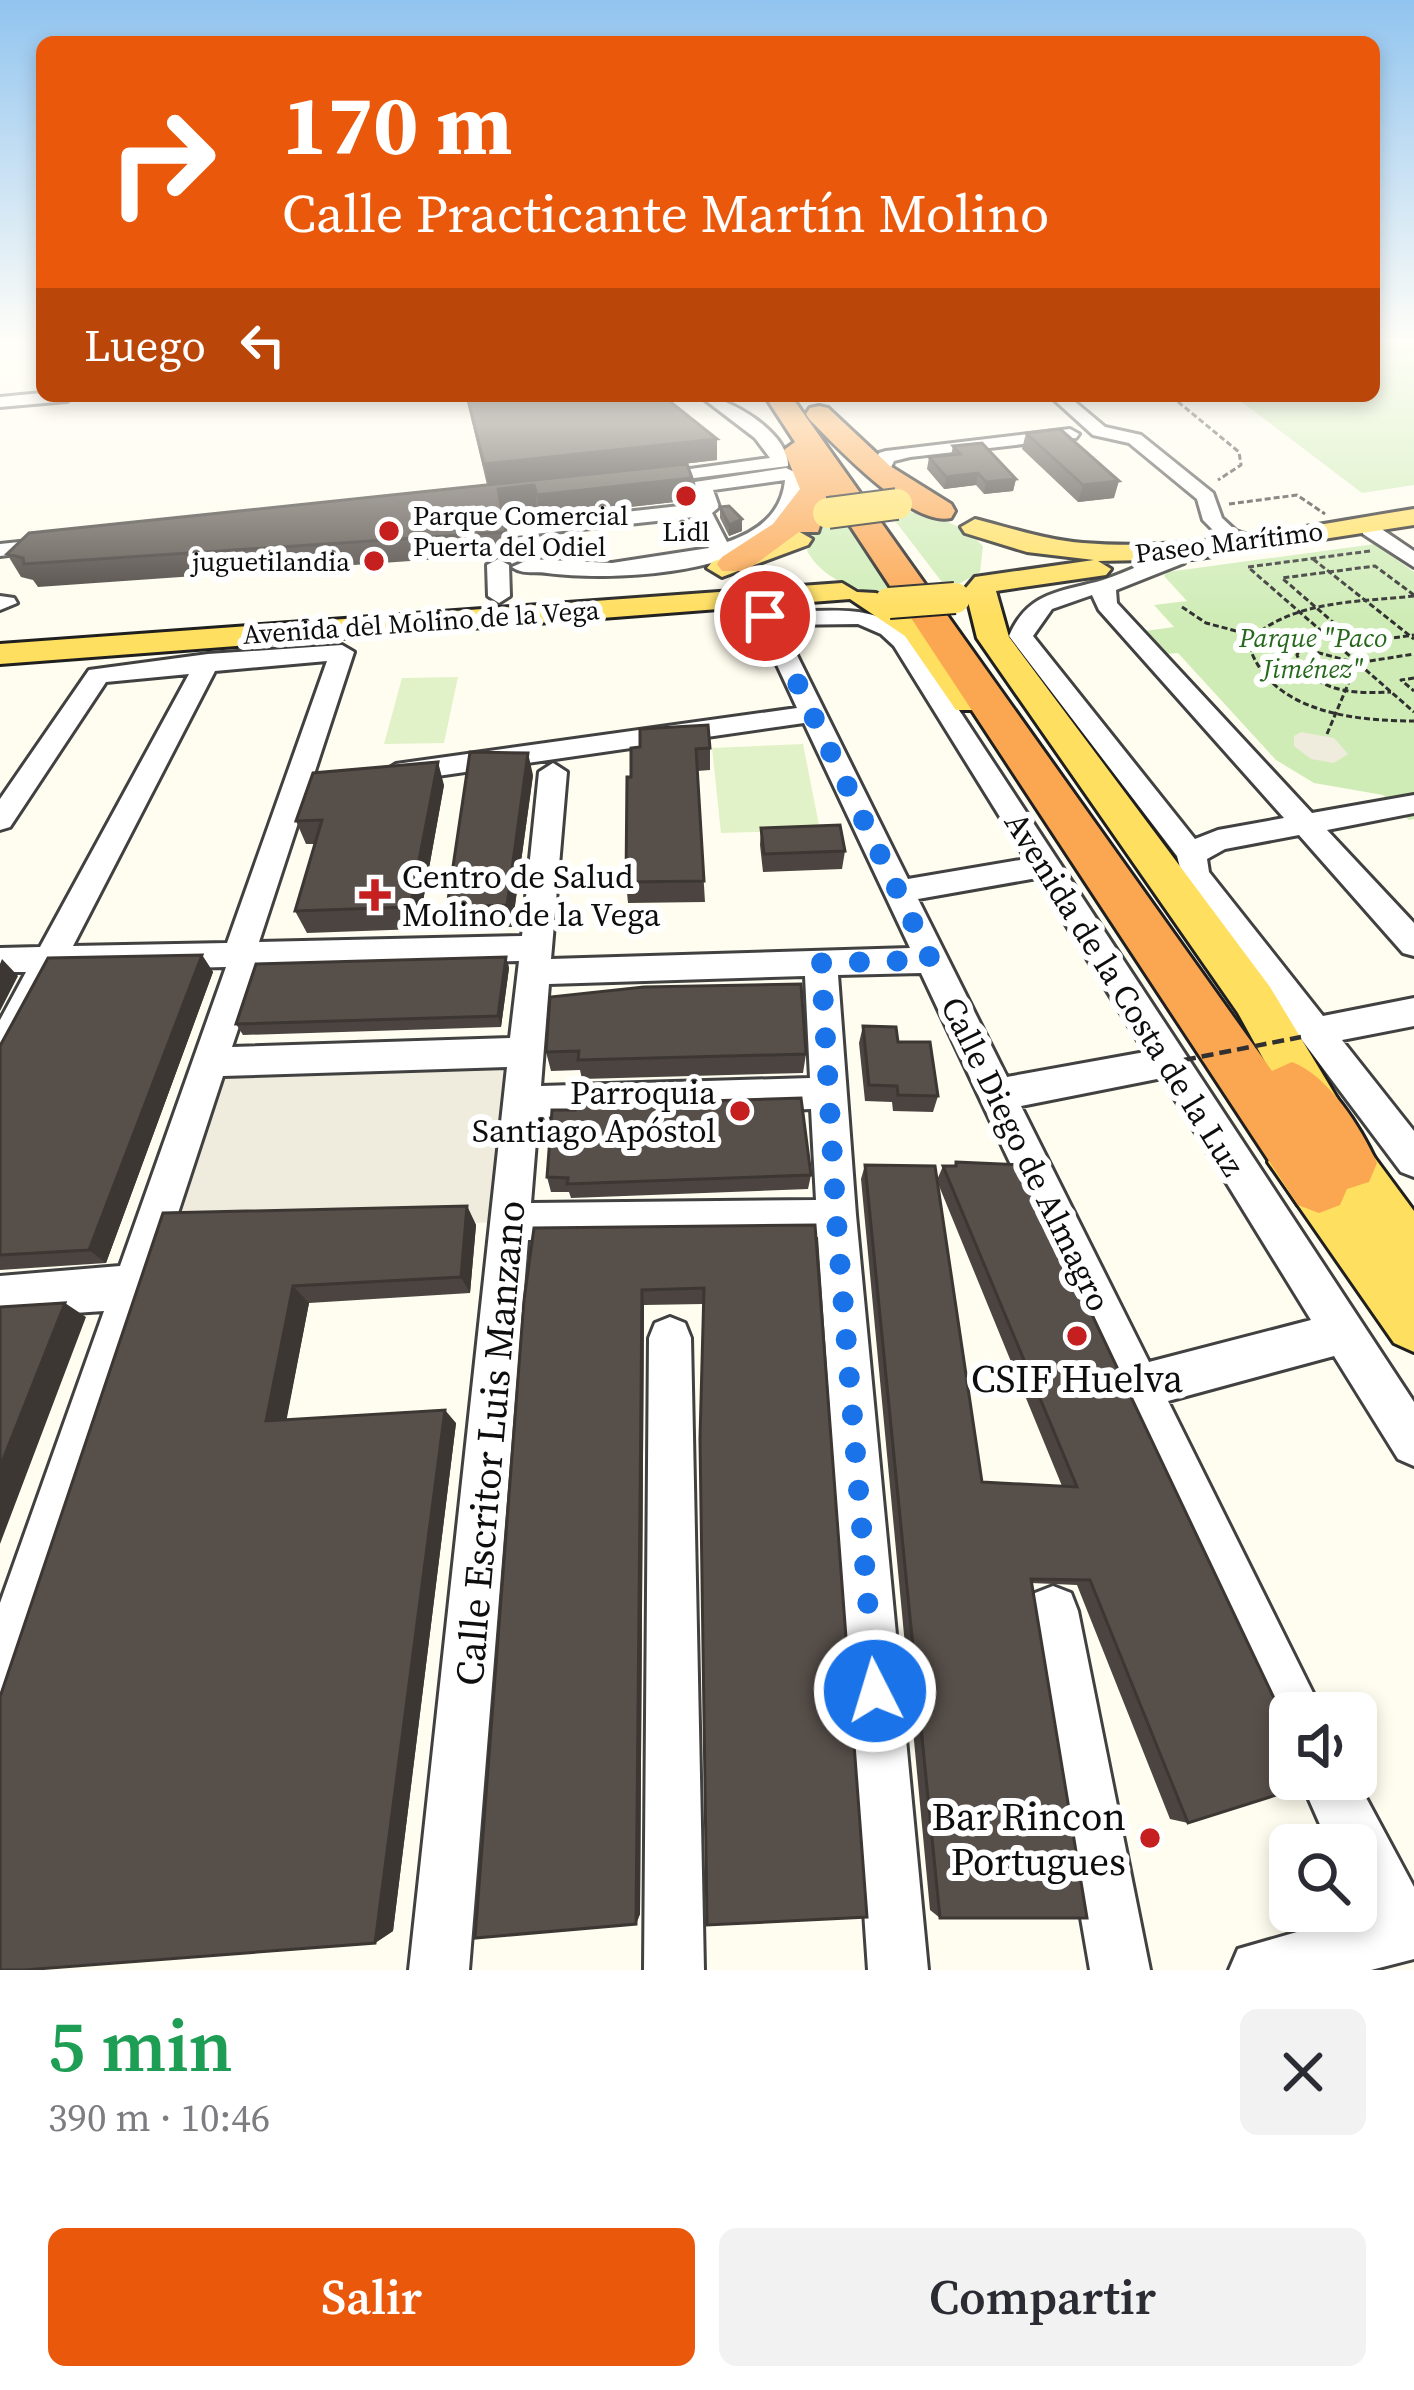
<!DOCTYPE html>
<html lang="es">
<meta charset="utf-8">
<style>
:root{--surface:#fff;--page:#f2f2f3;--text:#2b2b33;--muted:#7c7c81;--accent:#ea580c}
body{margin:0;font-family:"Source Serif 4",serif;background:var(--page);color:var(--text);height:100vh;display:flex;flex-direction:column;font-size:45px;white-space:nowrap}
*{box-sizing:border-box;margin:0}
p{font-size:39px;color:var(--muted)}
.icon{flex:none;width:66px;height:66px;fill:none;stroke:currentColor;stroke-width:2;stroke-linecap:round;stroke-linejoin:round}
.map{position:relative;height:1970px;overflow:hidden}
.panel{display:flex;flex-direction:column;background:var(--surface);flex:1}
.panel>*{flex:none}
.top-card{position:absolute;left:36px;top:36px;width:1344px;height:366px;border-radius:18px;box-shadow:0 6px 18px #0003;background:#ea580c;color:#fff;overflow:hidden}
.controls{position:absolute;left:1269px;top:1692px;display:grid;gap:24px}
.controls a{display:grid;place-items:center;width:108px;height:108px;border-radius:18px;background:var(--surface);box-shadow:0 6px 18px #0003;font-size:60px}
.pin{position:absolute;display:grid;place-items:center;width:102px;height:102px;color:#fff;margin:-51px;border:6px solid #fff;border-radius:50%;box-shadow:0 3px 12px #0007}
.me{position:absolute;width:132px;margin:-66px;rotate:355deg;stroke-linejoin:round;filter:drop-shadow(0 0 9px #0008)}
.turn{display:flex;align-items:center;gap:42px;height:252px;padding:0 48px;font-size:54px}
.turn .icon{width:156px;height:156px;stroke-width:2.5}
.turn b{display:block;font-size:84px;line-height:102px}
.then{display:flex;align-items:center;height:114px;padding:0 48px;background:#0003;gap:24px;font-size:45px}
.round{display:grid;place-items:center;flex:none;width:126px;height:126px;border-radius:18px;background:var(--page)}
.head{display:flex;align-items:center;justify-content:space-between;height:204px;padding:0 48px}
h1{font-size:72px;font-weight:600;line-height:90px;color:#1e9e55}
.action{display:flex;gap:24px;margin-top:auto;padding:24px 48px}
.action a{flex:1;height:138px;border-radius:18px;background:var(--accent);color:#fff;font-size:48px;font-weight:600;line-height:138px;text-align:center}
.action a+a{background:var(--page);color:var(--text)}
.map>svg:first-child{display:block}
</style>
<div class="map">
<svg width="1414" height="1970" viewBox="0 0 1414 1970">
<rect width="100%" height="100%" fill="#fffdef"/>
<path fill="#cfecb6" d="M1374,343H1414V485L1362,493L1234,396H1374Z
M886,509C922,513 957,518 983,546L980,572L948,590Z
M848,512L907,597C868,593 828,587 807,551L814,532Z
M1375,544L1414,572V819L1409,820L1383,795L1314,783L1276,760L1178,653L1166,654L1145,631L1174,627L1154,605L1187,601L1164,576L1167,572Z"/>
<path fill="#e2f2c8" d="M458,677L444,743L384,744L402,678Z
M803,744L820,830L721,833L712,748Z"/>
<path fill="#f0ecdd" d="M1301,732L1334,738L1348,754L1334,763L1311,759L1294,746V736Z
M527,1052L512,1222L153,1231L209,1062Z"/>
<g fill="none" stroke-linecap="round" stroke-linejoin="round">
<defs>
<path id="minor" d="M42,393L75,396L67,401L0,407V397Z
M700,396C729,396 790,434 788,466L640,485V477L647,475L770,458L755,438Z
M1050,396H1068L1105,427L1141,435L1213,493L1222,518L1236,531L1251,536V544L1222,539L1203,520L1197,499L1129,443L1093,435Z
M1070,429L1079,434L1076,438L910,457L894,461L887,476L871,472L879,453L886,451Z
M786,468L805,477C802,498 799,512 783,527C735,575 611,581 547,573C534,571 523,575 512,567L530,559L612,563L709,548L694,517L516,536L506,530L516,524L698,504L695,482ZM785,480C782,513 759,531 727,542L712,513L719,507L713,490Z
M1363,526H1377L1414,551V567L1363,534Z
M58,538L68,544L65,548L0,556V544Z
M1176,552L1184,553V563L1116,590L1117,603L1312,813L1414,795V813L1327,830L1414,923V956L1403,953L1299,835L1225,849L1207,859L1209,872L1323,1016L1414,998V1026L1342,1040L1414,1131V1177L1401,1172L1184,883L1177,856L1009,636C1028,591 1062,592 1103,580C1128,572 1151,559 1176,552ZM1092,595L1099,610L1284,818L1218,830L1195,839L1033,636L1052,609Z
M498,559L509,565L510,596L499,603L488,596L487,565Z
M756,589L764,591L774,611C824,614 872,599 911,637L1414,1402V1466L1398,1459L1334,1356L1168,1401L1323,1713H1290V1737L1277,1732L921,973L838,975L856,1215L928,1970H868L818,1237L528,1240L469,1970H409L507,1067L223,1076L26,1676L18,1694L0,1702V1603L104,1311L0,1318V1276L120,1266L226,967L60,971L12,1063L0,1068V1020L26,972H0V948L40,947L189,674L106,682L10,827L0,830V799L89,670L208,654L342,645L354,652L259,942L522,936L539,772L553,763L567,772L551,959L910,948L804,723L396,782L382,773L396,764L797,708L745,596ZM858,624L881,634L894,646L1026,859L908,879L782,625ZM327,661L227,943L73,946L215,671ZM1037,878L1145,1052L1007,1077L918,899ZM519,961L510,1038L232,1047L259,967ZM805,976L810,1078L541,1086L549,984ZM1162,1078L1311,1320L1149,1362L1021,1106ZM811,1109L816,1200L531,1203L538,1117Z
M0,596L14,598L17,603L0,610Z
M670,1317L685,1323L691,1338L704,1970H644L649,1338L655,1323Z
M1053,1586L1071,1593L1078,1611L1150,1970H1090L1028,1611L1035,1593Z
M1300,1779H1356L1414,1887V1959L1371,1970H1229L1238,1949L1363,1913L1356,1902V1845H1329Z"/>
<path id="major" d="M1414,509V525L1193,559L1098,561L1111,569L1106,575L996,591L1009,637L1270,987L1366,1146L1414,1211V1352L1394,1343L1268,1162L1276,1145L1294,1139L1311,1145L1238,1013L977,638L965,589L975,577L1094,560L1027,552L965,533L961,527L975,519C1011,528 1046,540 1083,543C1194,552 1305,526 1414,509Z
M798,531L812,539L808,545L722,577L707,568L712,562Z
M842,583L857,592L876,593L927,622L985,703L980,710H956L905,636L850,599L0,664V644Z"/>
<path id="highway" d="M765,396H791L1272,1071L1292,1062C1328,1075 1361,1128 1377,1163L1369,1182L1347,1189L1340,1205L1319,1213L1298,1205L830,495L818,532H799L746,571H722L717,564L722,557L773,524L800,489L784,450L795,442Z
M819,406L828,408L890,466L951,504L955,511L951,518C911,527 837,447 810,420L806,414L810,408Z"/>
</defs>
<use href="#minor" stroke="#414141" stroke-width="6"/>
<use href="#major" stroke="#1f1f1f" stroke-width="6"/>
<use href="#highway" stroke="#1f1f1f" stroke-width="6"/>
<path stroke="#303030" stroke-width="3" stroke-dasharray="6 3" stroke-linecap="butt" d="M1171,396L1239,452L1241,465L1218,480
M1229,504L1297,495L1325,514
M1370,551L1248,567L1414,712
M1313,559L1414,639
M1414,595L1375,566L1282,578L1357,643L1414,635
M1414,596C1359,602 1289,600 1248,642C1267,711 1351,721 1414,721
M1182,607L1206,623L1357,663L1414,654
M1326,635L1304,640L1297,655C1313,693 1355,694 1391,692
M1414,678L1401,680L1414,691
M1327,734L1357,663"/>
<use href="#minor" fill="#fff" fill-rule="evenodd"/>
<use href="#major" fill="#ffdf5f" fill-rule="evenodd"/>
<use href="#highway" fill="#fba650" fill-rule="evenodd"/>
<defs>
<path id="major-bridge" d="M828,513L897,504
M889,603L955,598"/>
</defs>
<use href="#major-bridge" stroke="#1f1f1f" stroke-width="34" stroke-linecap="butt"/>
<path stroke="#303030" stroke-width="4.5" stroke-dasharray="12 6" stroke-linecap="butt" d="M1184,1060L1301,1037"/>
<use href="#major-bridge" stroke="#ffdf5f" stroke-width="30"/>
</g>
<path fill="#4b4440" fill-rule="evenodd" d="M466,396H663L717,460L597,474L692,478V500L540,517L537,507L502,511L510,554L38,587L33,580L21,577L7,554L487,485Z
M1026,433L1114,498L1078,502L1022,449Z
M953,446L1016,479L1013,491L984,494L976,485L944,489L927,469L929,457L951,455Z
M720,507L742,531L729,536L720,518Z
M631,748H710V770L697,771L705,902L628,903L626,882Z
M533,775L512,927L454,928L447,907Z
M444,785L418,929L307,933L295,911L315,844H306L296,821Z
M761,828L845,851L842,869L763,872L760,845Z
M202,955L213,972L106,1263L0,1270V1046Z
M506,957L509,968L501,1027L243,1035L236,1024Z
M550,997L806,1054L803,1073L582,1079L580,1070L551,1071L546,1052Z
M863,1026L898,1042L938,1096L933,1112L893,1111L892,1102L865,1101L859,1043Z
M956,1162L1021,1165L1188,1823L1170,1819L1077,1585L1031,1583L940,1918L930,1910L861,1179L865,1165L937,1180L943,1166H954ZM937,1181L1062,1486L982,1482Z
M811,1175L808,1189L571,1198L569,1192H551L547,1177Z
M467,1206L476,1225L470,1293L309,1303L286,1420L456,1423L393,1931L375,1943L163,1213Z
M815,1225L703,1304L644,1305L640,1914L636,1924L524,1300Z"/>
<path fill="#3d3734" d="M717,439V460L488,486L484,464Z
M978,473L976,485L944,489L946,477Z
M692,478V500L540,517L537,495Z
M1016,479L1013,491L984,494L986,482Z
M1119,481L1114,498L1078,502L1083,485Z
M534,485L537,507L501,511L498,489Z
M742,519V531L729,536V525Z
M528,753L533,775L512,927L507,905Z
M438,762L444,785L418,929L410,907Z
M202,955L213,972L106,1263L89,1250Z
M506,957L509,968L501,1027L498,1016Z
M2,959L18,976L0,1011V964Z
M467,1206L476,1225L470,1293L461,1277Z
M293,1286L309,1303L284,1433L266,1421Z
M642,1290L644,1305L640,1914L636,1924Z
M65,1303L86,1317L0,1544V1467Z
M445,1410L456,1423L393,1931L375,1943Z"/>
<path fill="#574f4a" stroke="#3d3734" stroke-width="3" d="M467,396H663L717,439L484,464Z
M1060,429L1119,481L1083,485L1026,433Z
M982,443L1016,479L986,482L978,473L946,477L929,457L960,454L953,446Z
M687,464L692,478L537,495L534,485L498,489L506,532L24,564L23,558L7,554L29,533Z
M729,506L742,519L729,525L720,507Z
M708,725L710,748L696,749L704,881L626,882L627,777H631V748L640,747V729Z
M470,752L528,753L507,905L447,907Z
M438,762L410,907L295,911L322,820L296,821L313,773Z
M840,825L845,851L764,854L761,828Z
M202,955L89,1250L0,1255V1046L48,958Z
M506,957L498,1016L236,1024L256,964Z
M801,984L806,1054L578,1060L579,1051L546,1052L550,997L644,987Z
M863,1026L896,1027L898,1042H930L938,1096L898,1095L897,1086L869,1085Z
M801,1098L811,1175L567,1184L568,1178L547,1177L552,1110H575V1105Z
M956,1162L1021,1165L1290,1732V1779H1312L1314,1783L1188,1823L1090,1580L1031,1579L1087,1918H940L865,1165L935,1166L982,1482L1077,1487L943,1166H956Z
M467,1206L461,1277L293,1286L266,1421L445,1410L375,1943L24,1970H0V1697L163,1213Z
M815,1225L867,1917L707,1925L700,1439L704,1288L642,1290L636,1924L475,1938L524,1300L534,1228Z
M65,1303L0,1467V1307Z"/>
<linearGradient id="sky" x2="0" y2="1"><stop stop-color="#91c4ef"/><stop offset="0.55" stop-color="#fffef8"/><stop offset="1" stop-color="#fffef8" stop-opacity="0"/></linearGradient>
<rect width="1414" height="619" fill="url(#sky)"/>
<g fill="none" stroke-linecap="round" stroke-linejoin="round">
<path stroke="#1a73e8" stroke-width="21" stroke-dasharray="0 37.8" d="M765,616L931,960L821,963L836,1215L875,1691"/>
</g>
<g fill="#c51f1f" stroke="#fff" stroke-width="4.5">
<circle cx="686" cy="496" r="12"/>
<circle cx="389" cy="531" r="12"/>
<circle cx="374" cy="561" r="12"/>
<path d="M369 877h12v12h12v12h-12v12h-12v-12h-12v-12h12z"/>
<circle cx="740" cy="1111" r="12"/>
<circle cx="1077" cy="1336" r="12"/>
<circle cx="1150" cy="1838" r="12"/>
</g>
<g text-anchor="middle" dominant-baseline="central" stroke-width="12" stroke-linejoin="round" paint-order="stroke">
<g font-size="27" fill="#0e0e0e" stroke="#fff" text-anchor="start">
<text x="413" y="515">Parque Comercial<tspan x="413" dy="31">Puerta del Odiel</tspan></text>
<text x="686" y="531" text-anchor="middle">Lidl</text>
<text x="350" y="561" text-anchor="end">juguetilandia</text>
</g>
<g font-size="27" fill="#0e0e0e" stroke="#fff">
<text transform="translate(1229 542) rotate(-7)">Paseo Marítimo</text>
<text transform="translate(421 622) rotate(-4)">Avenida del Molino de la Vega</text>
</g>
<g font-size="27" font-style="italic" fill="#27691b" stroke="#fff">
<text x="1313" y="637">Parque "Paco<tspan x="1313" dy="31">Jiménez"</tspan></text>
</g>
<g font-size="33" fill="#0e0e0e" stroke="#fff" text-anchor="start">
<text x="402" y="876">Centro de Salud<tspan x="402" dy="38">Molino de la Vega</tspan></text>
<text x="716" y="1092" text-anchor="end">Parroquia<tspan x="716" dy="38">Santiago Apóstol</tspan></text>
</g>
<g font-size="33" fill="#0e0e0e" stroke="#fff">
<text transform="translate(1125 994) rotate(58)">Avenida de la Costa de la Luz</text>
<text transform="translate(1026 1154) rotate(64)">Calle Diego de Almagro</text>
</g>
<g font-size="39" fill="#0e0e0e" stroke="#fff">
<text x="1077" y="1378">CSIF Huelva</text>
<text x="1126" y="1816" text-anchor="end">Bar Rincon<tspan x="1126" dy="45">Portugues</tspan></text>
</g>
<g font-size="39" fill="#0e0e0e" stroke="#fff">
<text transform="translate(490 1443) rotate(-85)">Calle Escritor Luis Manzano</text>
</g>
</g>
</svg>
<div class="controls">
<a><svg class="icon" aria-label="sound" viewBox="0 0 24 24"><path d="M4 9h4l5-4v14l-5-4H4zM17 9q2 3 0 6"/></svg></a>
<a><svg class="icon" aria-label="search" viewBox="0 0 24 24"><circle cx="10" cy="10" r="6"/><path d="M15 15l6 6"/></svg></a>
</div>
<div class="pin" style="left:765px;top:616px;background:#d93025"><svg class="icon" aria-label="arrive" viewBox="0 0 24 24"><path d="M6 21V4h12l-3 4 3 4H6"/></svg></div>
<svg class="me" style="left:875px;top:1691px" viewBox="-20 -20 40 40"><circle r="17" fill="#1a73e8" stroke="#fff" stroke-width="3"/><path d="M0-11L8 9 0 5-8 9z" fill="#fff"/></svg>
<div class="top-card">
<div class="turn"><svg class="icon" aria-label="right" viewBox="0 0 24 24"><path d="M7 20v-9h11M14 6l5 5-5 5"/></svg><div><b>170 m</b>Calle Practicante Martín Molino</div></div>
<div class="then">Luego<svg class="icon" aria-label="left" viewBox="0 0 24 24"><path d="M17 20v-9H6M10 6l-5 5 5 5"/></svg></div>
</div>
</div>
<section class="panel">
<div class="head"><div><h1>5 min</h1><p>390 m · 10:46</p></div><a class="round"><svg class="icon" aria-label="close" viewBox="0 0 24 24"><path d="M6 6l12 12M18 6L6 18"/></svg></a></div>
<div class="action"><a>Salir</a><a>Compartir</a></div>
</section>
